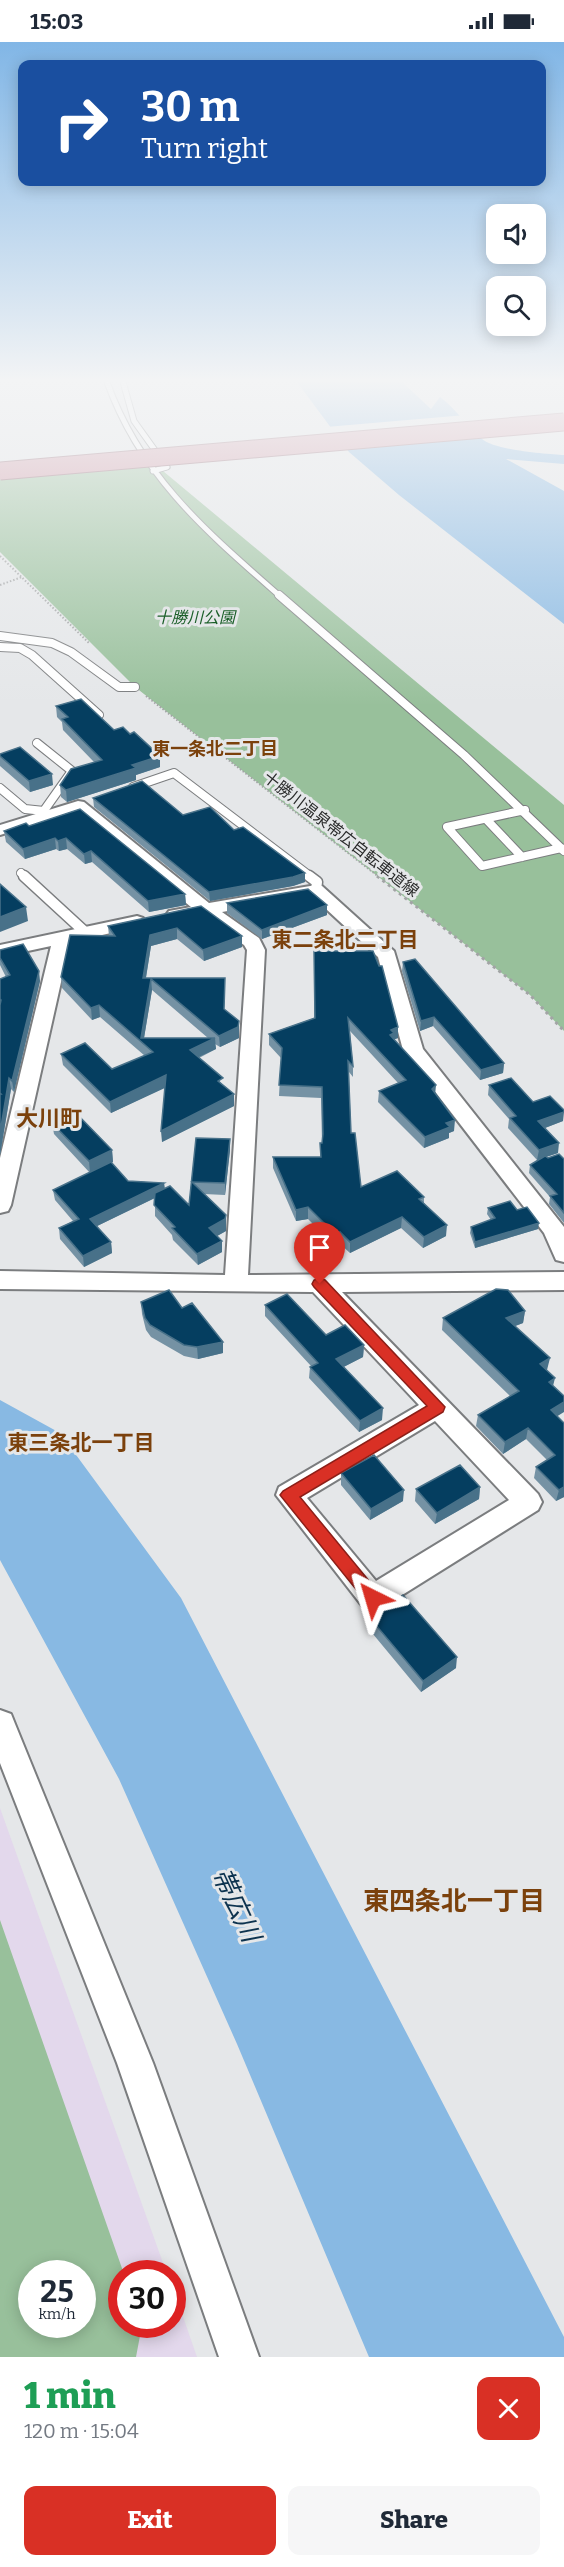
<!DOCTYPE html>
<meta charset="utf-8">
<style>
:root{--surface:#fff;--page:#f6f6f7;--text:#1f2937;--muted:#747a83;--accent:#d93025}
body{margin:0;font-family:Bitter,"Noto Sans JP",serif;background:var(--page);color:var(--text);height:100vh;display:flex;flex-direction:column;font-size:22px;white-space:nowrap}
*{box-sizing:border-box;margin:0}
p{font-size:20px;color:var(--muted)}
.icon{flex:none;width:33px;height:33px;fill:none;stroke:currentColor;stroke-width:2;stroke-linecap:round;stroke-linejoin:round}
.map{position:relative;height:2315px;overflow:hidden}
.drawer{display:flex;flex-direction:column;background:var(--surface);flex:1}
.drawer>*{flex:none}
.banner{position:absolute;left:18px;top:18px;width:528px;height:126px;border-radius:12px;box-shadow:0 3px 15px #0003;background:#1a4fa0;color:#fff;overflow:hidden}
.fabs{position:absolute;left:486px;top:162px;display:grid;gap:12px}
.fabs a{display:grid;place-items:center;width:60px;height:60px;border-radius:12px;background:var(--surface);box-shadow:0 3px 15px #0003;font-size:30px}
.speed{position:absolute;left:18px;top:2218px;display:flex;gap:12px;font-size:30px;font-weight:700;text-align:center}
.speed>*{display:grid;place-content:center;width:78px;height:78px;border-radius:50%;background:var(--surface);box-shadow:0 3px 15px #0003;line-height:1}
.speed small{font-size:15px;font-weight:400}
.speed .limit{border:9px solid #d22;background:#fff;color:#111}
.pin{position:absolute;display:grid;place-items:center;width:51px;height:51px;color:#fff;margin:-62px -26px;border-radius:50% 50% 50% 0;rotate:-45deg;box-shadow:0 0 6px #0007}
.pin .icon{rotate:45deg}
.me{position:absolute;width:66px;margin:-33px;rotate:320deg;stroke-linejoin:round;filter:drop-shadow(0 0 4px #0008)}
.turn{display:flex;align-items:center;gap:21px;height:126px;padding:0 24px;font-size:27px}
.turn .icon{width:78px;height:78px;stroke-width:2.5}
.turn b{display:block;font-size:42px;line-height:51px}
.round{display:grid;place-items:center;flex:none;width:63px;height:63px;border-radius:12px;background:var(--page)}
.summary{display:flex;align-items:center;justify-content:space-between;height:102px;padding:0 24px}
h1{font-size:36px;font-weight:800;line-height:45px;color:#1e9e55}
.action{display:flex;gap:12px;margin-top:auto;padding:12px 24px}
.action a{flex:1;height:69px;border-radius:12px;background:var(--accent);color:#fff;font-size:24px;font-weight:800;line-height:69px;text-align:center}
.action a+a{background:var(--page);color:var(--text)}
.status{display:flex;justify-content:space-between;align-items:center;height:42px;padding:0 30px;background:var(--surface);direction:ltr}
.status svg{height:16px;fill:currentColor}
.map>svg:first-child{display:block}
</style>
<div class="status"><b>15:03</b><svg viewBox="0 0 49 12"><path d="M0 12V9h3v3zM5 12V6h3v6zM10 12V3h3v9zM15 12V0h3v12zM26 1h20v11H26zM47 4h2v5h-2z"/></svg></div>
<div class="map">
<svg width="564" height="2315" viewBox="0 0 564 2315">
<rect width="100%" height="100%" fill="#e5e7e9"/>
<path fill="#e3d8ec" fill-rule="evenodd" d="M0,1766L167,2232H122V2283H172L173,2246L197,2315H0ZM32,2232H82V2283H32Z"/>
<path fill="#98c09b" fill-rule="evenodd" d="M157,424L564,763V989L530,953L135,645L0,510V437Z
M0,1878L124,2232H122V2283H142L136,2315H0ZM32,2232H82V2283H32Z"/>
<path fill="#88b9e3" d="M297,340H402L431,367L440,355C456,367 467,384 482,397C494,408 547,412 564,413V422L506,417L564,449V582L399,453L349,410Z
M0,1358L60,1391L181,1556L564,2295V2315H369L237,2002L119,1737L0,1518Z"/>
<path fill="#e5e7e9" d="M466,373L482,393L342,405L326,385Z"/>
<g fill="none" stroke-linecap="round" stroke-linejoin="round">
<defs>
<path id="service-far2" d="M107,340C141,435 207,490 281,555
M123,340L134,379L167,425L153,429"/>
<path id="service-far1" d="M279,553L464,713L564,809
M0,594L52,601L71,610L119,645H135
M0,605L20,606L32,613L99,673
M37,701L72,729L38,777
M133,745L174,731L311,835
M0,746L25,767L44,769
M525,768L447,785L482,824L561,806
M486,777L522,815
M21,831L25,835"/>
<path id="service" d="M24,834L86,891
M309,834L317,840L316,848"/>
<path id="minor" d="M78,759L84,760L209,861L316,843L322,844L394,909L423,1007L564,1185V1220L556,1218L544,1191L403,1008L378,915L312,854L222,870L259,896L265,908L248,1233L564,1230V1248L342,1250L538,1452L542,1460L538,1468L383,1565L373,1569L363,1565L276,1453L279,1445L419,1363L313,1250L0,1247V1229L225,1233L247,908L244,903L202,874L175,878L169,877L166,873L169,869L191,865L75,770L0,793V783ZM435,1379L509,1458L376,1539L307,1456Z
M137,874L143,876L146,880L143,884L70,900L11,1163L8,1169L0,1171V1116L51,904L0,915V903Z
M0,1668L11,1672L15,1682L153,2021L259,2315H219L117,2021L0,1721Z"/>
</defs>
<use href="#service-far2" stroke="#7b7d7f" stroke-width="7"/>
<use href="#service-far1" stroke="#7b7d7f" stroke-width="10"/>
<use href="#service" stroke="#7b7d7f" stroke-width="13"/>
<use href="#minor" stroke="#7b7d7f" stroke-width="4"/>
<path stroke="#a2a4a5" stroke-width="2" stroke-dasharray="1.5 2" stroke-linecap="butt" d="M0,514L90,602
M0,543L22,535
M146,654L379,835"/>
<path stroke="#a2a4a5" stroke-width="3" stroke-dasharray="3 4" stroke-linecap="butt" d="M377,834L530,953L564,989"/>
<use href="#service-far2" stroke="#fff" stroke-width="5"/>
<use href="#service-far1" stroke="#fff" stroke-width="8"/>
<use href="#service" stroke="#fff" stroke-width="10"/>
<use href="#minor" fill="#fff" fill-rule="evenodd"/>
<defs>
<path id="trunk-bridge" d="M0,429L564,380"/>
</defs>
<use href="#trunk-bridge" stroke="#8e5f6b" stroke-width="19" stroke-linecap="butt"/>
<use href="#trunk-bridge" stroke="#d096a4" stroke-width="17"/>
</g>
<path fill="#7592a4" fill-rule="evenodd" d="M56,664L114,688L160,725L136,733V738L67,760L61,755L60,743L94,720L63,688L62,680L57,675Z
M0,712L53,743L30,750L0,724Z
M93,756L183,773L234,788L305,840L293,844L210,859L94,765Z
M80,767L185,852L186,863L149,870L92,820L85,822L67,807L59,809L56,807L25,817L6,800L4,789L29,784Z
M227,861L327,863V873L262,897L227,871Z
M201,864L242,905L204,919L177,897L151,904L146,936L225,947L224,967L239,990V996L220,1005L215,1002L216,1007L199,1016L223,1043L234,1064L162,1100L165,1045L111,1071L63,1023L61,1012L112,1027L145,1014L100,975L92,978L62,946L61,935L109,894L108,884ZM152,948L208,996H144Z
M0,908L40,939L14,1050L11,1047L0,1113V937L6,935L0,923Z
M314,909L398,985V996L394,997L435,1052L454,1089L449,1091V1096L424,1106L378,1060L379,1049L398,1041L350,989L353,1024V1035L349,1030L351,1091L361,1145L424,1155V1161L446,1194L423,1206L401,1186L350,1211L339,1201L335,1204L308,1177L296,1179L273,1126V1115H320V1101H322L321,1056L279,1054L281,1016L269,1003V992L314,976Z
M403,920L504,1021L503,1031L480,1038L433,984L420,989L402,929Z
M489,1043L533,1060L563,1079L545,1086L558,1111L546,1115L548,1116L564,1117V1181L549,1162L550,1155L529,1131L530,1123L540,1117L537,1118L508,1086L509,1077L488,1053Z
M52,1081L112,1108L113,1120H111L128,1139L164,1141L165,1147L189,1163L196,1096L230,1097V1108L225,1153L204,1152L226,1184V1189L217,1194L222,1199V1210L198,1223L173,1198L172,1193L155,1174V1156L97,1184L111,1200L112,1211L84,1225L60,1197L59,1186L73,1179L55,1158L53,1148L90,1131L54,1092Z
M488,1166L517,1168L538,1187L475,1206L470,1191L471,1185L491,1178L487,1172Z
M141,1260L182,1266L223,1311L198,1317L184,1314L151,1295L146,1288L142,1272Z
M265,1263L326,1293L364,1303L363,1315L343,1325L382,1378L359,1390L309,1336L310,1325L311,1324L265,1274Z
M525,1269L523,1281L515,1284L547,1328L546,1329L553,1344L557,1375L564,1381V1455L556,1459L534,1436L536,1425L547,1418L526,1397L503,1412L476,1384L478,1373L510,1354L442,1288L443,1276Z
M341,1431L403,1459L370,1478L341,1443Z
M480,1445L479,1457L435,1482L415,1459L416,1447Z
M369,1575L456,1626L421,1650L368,1586Z"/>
<path fill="#487189" d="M160,714V725L136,733V738L67,760L66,748L132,723Z
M52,732L53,743L30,750L29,739Z
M55,796L56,807L25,817L23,807Z
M66,796L67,807L59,809L58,799Z
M91,809L92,820L85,822L84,812Z
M305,831V840L293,844L210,859L209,850Z
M185,852L186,863L149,870L148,859Z
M327,863V873L262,897V888Z
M26,865L28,879L0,890V875Z
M177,886V897L151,904L144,947L143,936L150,893Z
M242,894V905L204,919L203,908Z
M39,929L40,939L14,1050L12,1039Z
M151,937L152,948L143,1002L141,996Z
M99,963L100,975L92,978L91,966Z
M434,975L433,984L420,989L421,979Z
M239,979V996L220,1005L219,994Z
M398,985V996L393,998L389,1004L391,988Z
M215,996L216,1007L190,1019V1008Z
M504,1021L503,1031L480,1038L481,1028Z
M166,1033L167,1045L111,1071L110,1060Z
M9,1036L11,1047L0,1113V1091Z
M436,1043L435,1054L432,1047Z
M234,1052V1064L162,1100L161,1089Z
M564,1070L563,1079L537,1089L538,1079Z
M455,1078L454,1089L449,1091V1096L424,1106L425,1095L446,1081Z
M230,1097V1108L225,1153V1141Z
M559,1101L558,1111L537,1118L539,1108Z
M112,1108L113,1120L90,1131L89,1119Z
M164,1141L165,1151L91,1187L90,1177Z
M308,1165V1177L296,1179V1168Z
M226,1173V1189L210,1198L209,1186Z
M402,1175L401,1186L350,1211V1200Z
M539,1181L538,1187L475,1206V1200Z
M447,1183L446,1194L423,1206L424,1195Z
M340,1190L339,1201L335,1204V1192Z
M222,1199V1210L198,1223L197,1212Z
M111,1200L112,1211L84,1225L83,1214Z
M525,1269L523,1281L505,1288L506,1276Z
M223,1300V1311L198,1317L197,1305Z
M364,1303L363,1315L336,1329V1317Z
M550,1316L547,1328L538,1334L540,1322Z
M555,1336L552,1348L549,1340Z
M564,1360V1370L548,1380L551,1368Z
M383,1366L382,1378L359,1390L360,1379Z
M528,1386L526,1397L503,1412L505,1400Z
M480,1445L479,1457L435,1482L437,1471Z
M564,1445V1455L556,1459L559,1448Z
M404,1448L403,1459L370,1478L371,1467Z
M457,1615L456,1626L421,1650L423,1639Z"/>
<path fill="#053e60" stroke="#487189" stroke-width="1.5" d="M81,657L114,688L123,685L130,692L134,690L160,714L132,723L136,726L66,748L60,743L71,727L102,718L62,677L68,675L56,664Z
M20,705L52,732L29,739L0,714V712Z
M142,739L183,773L210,765L234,788L243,785L305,831L293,835L209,850L93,756Z
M80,767L185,852L148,859L91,809L84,812L66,796L58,799L55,796L23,807L4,789L26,781L29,784Z
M0,842L26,865L0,875Z
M308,847L327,863L262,888L227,861Z
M201,864L242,894L203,908L177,886L150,893L143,936H225L224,967L239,979L238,985L219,994L151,937L141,996H215L190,1008L223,1036L218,1039L234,1052L161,1089L166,1033L110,1060L61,1012L85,1001L112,1027L153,1010L99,963L91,966L61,935L70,893L115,894L108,884Z
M23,902L39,929L12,1039L9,1036L0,1091V1052H1L0,1051V963L1,958L0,957V937L10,933L0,916V908Z
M314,909H373L379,924H382L398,985L391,988L394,991L390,993L436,1043L432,1047L455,1078L446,1081L450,1085L425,1095L379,1049L406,1038L348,976L353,1024L348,1019L351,1091H355L361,1145L397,1129L424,1155L419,1157L447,1183L424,1195L402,1175L350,1200L340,1190L335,1192L308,1165L296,1168L273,1115H321L320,1101H322L323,1092L322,1045L279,1043L282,1006L269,992L315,976Z
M415,917L504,1021L481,1028L434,975L421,979L403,920Z
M511,1036L533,1060L550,1054L564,1068V1070L538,1079L559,1101L539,1108L510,1076L516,1074L489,1043Z
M75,1070L112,1108L89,1119L52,1081Z
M196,1096L230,1097L225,1141L192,1140L226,1173L225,1177L209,1186L222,1199L197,1212L172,1186L175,1185L154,1163L155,1151L170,1144L189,1163Z
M559,1112L564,1117V1171L550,1154L557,1152L530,1123L545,1114L548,1116Z
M111,1120L128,1139L164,1141L90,1177L111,1200L83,1214L59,1186L79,1177L53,1148Z
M510,1159L517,1168L527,1165L539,1181L475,1200L471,1185L495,1176L488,1166Z
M496,1247L508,1248L525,1269L506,1276L550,1316L540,1322L555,1336L549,1340L564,1354V1360L551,1368L564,1381V1445L559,1448L536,1425L555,1413L528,1386L505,1400L478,1373L519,1349L443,1276Z
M169,1248L182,1266L192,1261L223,1300L197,1305L184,1303L150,1283L145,1276L141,1260Z
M287,1252L326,1293L345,1283L364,1303L336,1317L383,1366L360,1379L310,1325L318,1321L265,1263Z
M374,1413L404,1448L371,1467L341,1431Z
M460,1423L480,1445L437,1471L416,1447Z
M403,1553L457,1615L423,1639L369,1575Z"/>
<linearGradient id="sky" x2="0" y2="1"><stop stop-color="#81b6e6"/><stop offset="0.51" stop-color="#f3f4f5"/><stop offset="1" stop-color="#f3f4f5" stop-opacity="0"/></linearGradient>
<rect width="564" height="664" fill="url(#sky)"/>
<path fill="#d93025" stroke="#8d1f18" stroke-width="1.5" d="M320,1236L325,1238L445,1365L443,1370L300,1455L379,1551L382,1556L379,1561L373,1564L367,1561L280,1453L283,1449L427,1364L314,1245L312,1242L314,1238Z"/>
<g text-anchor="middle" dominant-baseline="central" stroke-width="6" stroke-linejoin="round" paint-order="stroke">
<g font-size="16" font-style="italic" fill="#1b5f29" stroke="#e5e7e9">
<text x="195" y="575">十勝川公園</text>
</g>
<g font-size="16" fill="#292a2a" stroke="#e5e7e9">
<text transform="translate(341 792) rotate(38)">十勝川温泉帯広自転車道線</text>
</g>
<g font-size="18" font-weight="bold" fill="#7b410c" stroke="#e5e7e9">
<text x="215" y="707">東一条北二丁目</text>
</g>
<g font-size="21" font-weight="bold" fill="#7b410c" stroke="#e5e7e9">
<text x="345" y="898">東二条北二丁目</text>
<text x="81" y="1401">東三条北一丁目</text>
</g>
<g font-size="22" font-weight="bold" fill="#7b410c" stroke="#e5e7e9">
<text x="49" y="1076">大川町</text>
</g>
<g font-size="26" font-weight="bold" fill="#7b410c" stroke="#e5e7e9">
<text x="454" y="1859">東四条北一丁目</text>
</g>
<g font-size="26" font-style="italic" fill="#0d334f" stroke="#e5e7e9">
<text transform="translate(236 1863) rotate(65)">帯広川</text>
</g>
</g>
</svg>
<div class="fabs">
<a><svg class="icon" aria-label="sound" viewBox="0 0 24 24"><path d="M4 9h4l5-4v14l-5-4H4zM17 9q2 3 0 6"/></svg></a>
<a><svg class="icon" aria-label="search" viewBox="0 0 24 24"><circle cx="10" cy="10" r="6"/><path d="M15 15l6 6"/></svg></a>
</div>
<div class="speed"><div>25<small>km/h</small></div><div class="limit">30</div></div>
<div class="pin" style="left:320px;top:1242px;background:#d93025"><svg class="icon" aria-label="arrive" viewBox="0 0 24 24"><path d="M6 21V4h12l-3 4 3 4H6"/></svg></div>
<svg class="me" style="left:373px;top:1556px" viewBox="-20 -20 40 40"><path d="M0-17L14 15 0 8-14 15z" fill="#d93025" stroke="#fff" stroke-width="4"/></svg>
<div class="banner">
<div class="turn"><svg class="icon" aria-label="right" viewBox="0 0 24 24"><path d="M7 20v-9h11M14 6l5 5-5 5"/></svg><div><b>30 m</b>Turn right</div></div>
</div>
</div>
<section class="drawer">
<div class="summary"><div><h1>1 min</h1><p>120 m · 15:04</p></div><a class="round" style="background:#d93025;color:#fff"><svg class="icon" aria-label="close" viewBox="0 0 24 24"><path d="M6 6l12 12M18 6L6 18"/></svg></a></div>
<div class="action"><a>Exit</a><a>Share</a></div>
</section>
